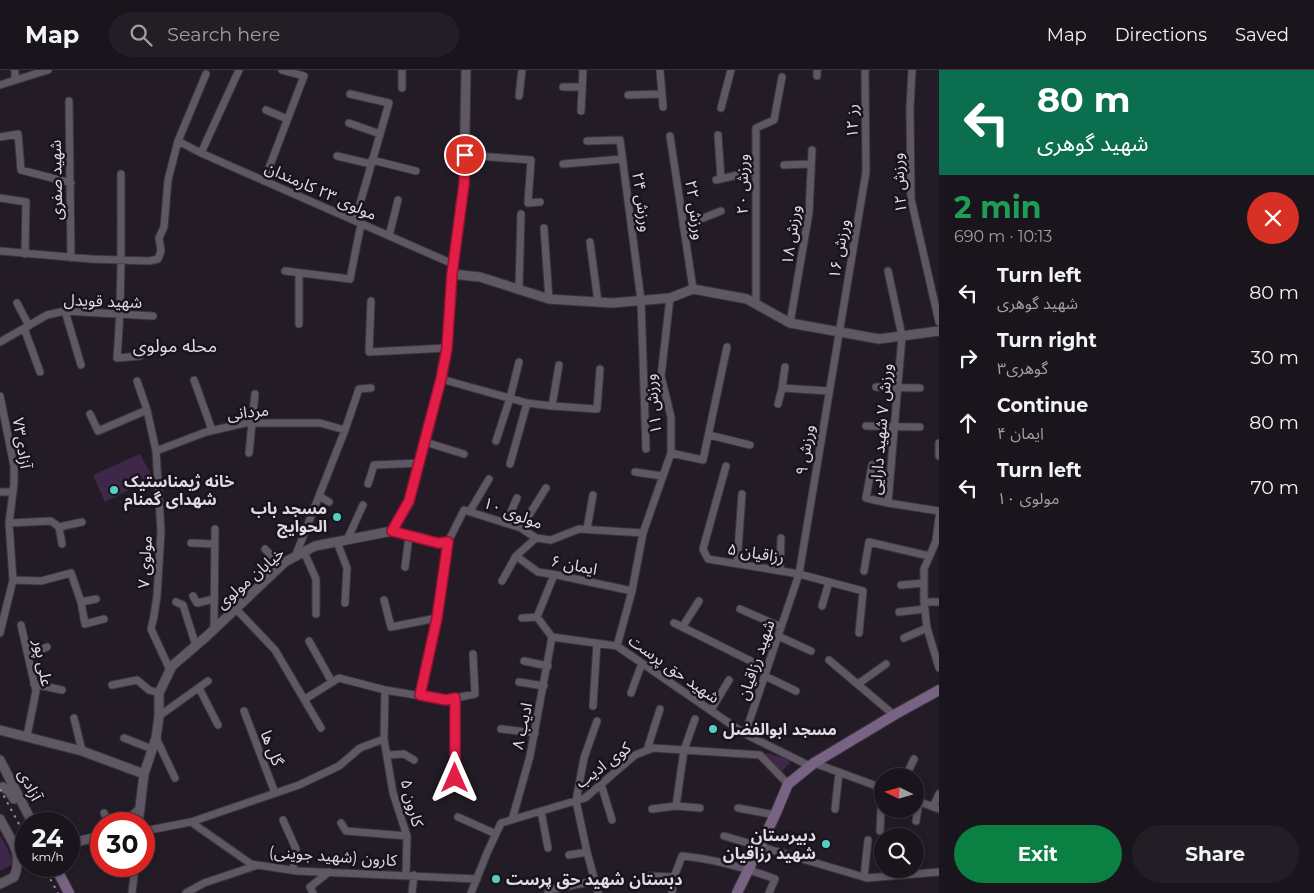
<!DOCTYPE html>
<meta charset="utf-8">
<style>
:root{--surface:#1a151c;--page:#231e25;--text:#f1f3f6;--muted:#9f9fa3;--line:#38343b;--accent:#0b8043}
body{margin:0;font-family:Montserrat,"Noto Sans Arabic",sans-serif;background:var(--page);color:var(--text);height:100vh;display:flex;flex-direction:column;font-size:19px;white-space:nowrap}
*{box-sizing:border-box;margin:0}
p{font-size:16px;color:var(--muted)}
.icon{flex:none;width:28px;height:28px;fill:none;stroke:currentColor;stroke-width:2;stroke-linecap:round;stroke-linejoin:round}
.map{position:relative;flex:1;overflow:hidden}
.sheet{display:flex;flex-direction:column;background:var(--surface);width:375px}
.sheet>*{flex:none}
.banner{background:#0b6e4f;color:#fff;overflow:hidden}
.needle{width:32px;rotate:275deg}
.tools{position:absolute;left:874px;top:698px;display:grid;gap:10px}
.tools a{display:grid;place-items:center;width:50px;height:50px;border-radius:50%;background:var(--surface);box-shadow:0 2px 8px #0003,0 0 0 1px var(--line);font-size:25px}
.speed{position:absolute;left:15px;top:742px;display:flex;gap:10px;font-size:25px;font-weight:700;text-align:center}
.speed>*{display:grid;place-content:center;width:65px;height:65px;border-radius:50%;background:var(--surface);box-shadow:0 2px 8px #0003,0 0 0 1px var(--line);line-height:1}
.speed small{font-size:12px;font-weight:400}
.speed .limit{border:8px solid #d22;background:#fff;color:#111}
.pin{position:absolute;display:grid;place-items:center;width:42px;height:42px;color:#fff;margin:-21px;border:2px solid #fff;border-radius:50%;box-shadow:0 1px 5px #0007}
.me{position:absolute;width:55px;margin:-28px;rotate:0deg;stroke-linejoin:round;filter:drop-shadow(0 0 4px #0008)}
.turn{display:flex;align-items:center;gap:18px;height:105px;padding:0 15px;font-size:22px}
.turn .icon{width:65px;height:65px;stroke-width:2.5}
.turn b{display:block;font-size:35px;line-height:42px}
.round{display:grid;place-items:center;flex:none;width:52px;height:52px;border-radius:26px;background:var(--page)}
.summary{display:flex;align-items:center;justify-content:space-between;height:85px;padding:0 15px}
h1{font-size:30px;font-weight:700;line-height:38px;color:#1e9e55}
.cta{display:flex;gap:10px;margin-top:auto;padding:10px 15px}
.cta a{flex:1;height:58px;border-radius:30px;background:var(--accent);color:#fff;font-size:20px;font-weight:700;line-height:58px;text-align:center}
.cta a+a{background:var(--page);color:var(--text)}
ul{padding:0;list-style:none}
li{display:flex;align-items:center;gap:15px;height:65px;padding:0 15px}
li div{flex:1}
li b{display:block;font-size:19px}
li em{font-style:normal}
header{display:flex;align-items:center;gap:30px;box-sizing:border-box;height:70px;padding:0 25px;background:var(--surface);border-bottom:1px solid var(--line)}
header strong{font-size:24px}
nav{display:flex;gap:28px;margin-inline-start:auto;font-size:18px}
.search{width:350px;height:45px;background:var(--page);display:flex;align-items:center;gap:12px;box-sizing:border-box;padding:0 18px;border-radius:28px;color:var(--muted);font-size:19px}
main{display:flex;flex:1;min-height:0}
.map>svg:first-child{display:block}
</style>
<header>
<strong>Map</strong>
<div class="search"><svg class="icon" aria-label="search" viewBox="0 0 24 24"><circle cx="10" cy="10" r="6"/><path d="M15 15l6 6"/></svg>Search here</div>
<nav><a>Map</a><a>Directions</a><a>Saved</a></nav>
</header>
<main>
<div class="map">
<svg width="939" height="823" viewBox="0 0 939 823">
<rect width="100%" height="100%" fill="#231c26"/>
<path fill="#3e2748" d="M140,384L153,408L105,432L93,405Z
M767,683L788,689L790,693L781,702L765,685Z
M0,765L15,793L0,801Z"/>
<g fill="none" stroke-linecap="round" stroke-linejoin="round">
<defs>
<path id="minor" d="M660,0L663,37
M912,0L910,39L911,129L939,252
M817,6V0
M15,10V0
M0,15L48,0
M563,17H582
M402,18V0
M350,24L389,33L355,151
M628,25L662,24
M519,26L522,0
M69,31L71,188
M721,38L731,0
M266,40L287,49
M581,41L583,0
M349,53L380,64
M718,65L721,109
M670,66L693,219
M0,67L18,64L21,100L71,113
M178,71L201,83L453,194
M587,71L620,70L641,230L646,379
M201,83L239,0
M465,85L531,90L528,133L540,132
M337,86L371,94
M372,90L416,101
M563,94L622,89
M784,95L811,94
M121,104C121,165 122,227 117,288L140,286
M716,110L755,101
M264,111L304,6L282,0
M0,128L26,132L25,184
M683,156L721,141
M544,158L549,229
M389,166L398,130
M590,172L598,232
M0,181L91,189L149,191L158,189L161,181L159,168L164,157L168,110L178,71L206,4
M285,201L350,209L361,154
M888,201L902,266L888,433L939,441
M519,219L521,144
M371,231L369,282L447,278
M17,233L29,256
M756,234V58L774,50L782,7
M65,241L81,295
M790,253L809,143L812,80
M299,254V203
M24,258L40,302
M0,272L47,245L65,241L153,246
M441,309L527,333L552,336L597,339L600,299
M194,310L212,360
M137,311L147,340L156,381L161,461L157,526L154,546L151,559L170,600
M876,317L920,318
M782,318L829,321
M0,326L14,396V414L9,453L13,510L0,563
M778,334L782,318L785,297
M552,336L559,295
M90,344L98,361L147,340
M866,356L920,357
M709,365L750,375
M496,371L510,328L519,292
M425,372L464,384
M939,373V386
M156,381L206,362L245,353H320L345,360
M249,383L255,324
M671,383L703,390L727,277
M510,394L527,333
M872,395L866,428L888,433
M726,396L703,479L708,489L799,504L863,521L859,563
M635,402L662,406
M368,414L374,395L420,393
M0,422H12
M319,426L329,432
M470,441L489,409
M939,447L936,471L924,499V532L927,558L939,598
M9,453L51,451L59,457L82,452
M506,453L517,428
M59,457L62,474
M521,458L546,418
M587,459L593,425
M392,461L438,473L448,472L464,440L521,458L536,468L551,470L579,459L643,463
M536,468L516,486L538,502L557,505L632,521
M347,470L363,435
M337,472L347,498L345,533
M191,473L215,474
M265,479L281,496
M304,482L316,509V544
M295,487L345,360L359,319L371,318
M737,494L742,424
M405,497L409,466
M780,501L781,468
M864,501L869,472L929,486
M13,510L41,511L71,503L81,532L85,554L104,549
M502,511L516,486
M901,515L924,513
M193,526L197,533L214,529
M384,530L391,557L437,548
M81,532L96,529
M176,532L183,535L196,576
M924,532H939
M822,536L829,512
M236,539L275,580L321,658
M740,539L781,557
M899,542L925,539
M522,548L537,547
M674,553L767,599
M21,555L36,621L27,666
M683,556L699,531
M214,559L215,459
M778,566L811,581
M552,567L617,576L745,664L810,696
M552,567L537,547L554,505
M904,568L927,558
M309,571L332,612
M617,576L632,521L643,463L671,383V347L661,306L670,228
M29,585L47,577
M829,590L894,645
M524,591L548,596
M765,606L796,621
M519,612L544,616
M34,614L62,620
M858,614L886,594
M112,615L137,610L149,620L159,623
M199,618L218,655
M385,620L384,669L393,723L407,766L406,805
M631,623L642,593
M420,625L437,548L448,472
M305,629L339,608L385,620L446,630L475,624L473,584
M593,636L597,573
M711,640L729,610
M244,641L275,723
M159,646L208,611
M74,648L82,681
M695,649L684,680L676,736L700,738
M597,651L584,688L576,731L587,782L598,823
M501,659L535,663
M745,664L799,504L866,102L865,0
M124,668L152,679
M156,668L175,708
M647,680L660,639
M387,685L404,684L414,690
M814,693L882,718
M906,706L914,689
M455,708V628
M601,714L612,750
M915,730L939,739
M933,737L939,724
M738,738L775,745
M652,739L676,736
M835,739L839,702
M541,741L548,778
M104,743L109,754
M458,747L496,764
M283,750L296,779L293,800
M512,750L530,686L552,567
M916,751L919,732
M191,752L299,715L339,696L360,678L384,669
M341,753L346,761L407,766
M144,761L191,752L251,794L297,801L477,809
M880,761L882,718
M724,766L867,808L939,802
M569,785L587,782
M649,806L674,807
M864,807L868,770
M132,823L135,796
M186,823L204,813L258,795
M313,823L310,817L329,802
M412,823L414,805
M471,823L487,783L501,753L585,728L635,685L653,678L760,685L788,714
M548,823L549,820L595,811
M672,823L674,807L682,786C715,789 743,797 775,809L769,823"/>
<path id="tertiary" d="M452,204L480,207L549,229L612,233L670,228L693,219L747,229L790,253L879,269L939,261
M0,660L82,681L144,704
M0,690L33,754
M3,717L9,721L14,729
M0,749C11,771 24,783 14,807L0,814
M124,754L140,739
M138,754L144,704L156,668L159,646V623L172,596L207,566L285,492L315,476L392,461L409,431L441,309L447,278L452,204L464,114L466,0
M69,775L80,771L101,766"/>
<path id="secondary" d="M55,796L69,823
M737,823L775,745L788,714L814,693L894,645L939,620"/>
</defs>
<use href="#minor" stroke="#3b363e" stroke-width="9"/>
<use href="#tertiary" stroke="#3b363e" stroke-width="11"/>
<use href="#secondary" stroke="#3b363e" stroke-width="12"/>
<use href="#minor" stroke="#5f5763" stroke-width="7"/>
<use href="#tertiary" stroke="#5f5763" stroke-width="9"/>
<use href="#secondary" stroke="#796384" stroke-width="10"/>
<path stroke="#948f97" stroke-width="2" stroke-dasharray="2.5 5" stroke-linecap="butt" d="M0,719L26,767
M43,796L58,823"/>
</g>
<g fill="none" stroke-linecap="round" stroke-linejoin="round">
<defs>
<path id="route" d="M455,708V628L446,630L420,625L437,548L448,472L438,473L392,461L409,431L441,309L447,278L452,204L464,114L465,85"/>
</defs>
<use href="#route" stroke="#92132f" stroke-width="12"/>
<use href="#route" stroke="#e11d48" stroke-width="9"/>
</g>
<g fill="#56cec4" stroke="#19131c" stroke-width="2">
<circle cx="114" cy="420" r="5"/>
<circle cx="337" cy="447" r="5"/>
<circle cx="713" cy="659" r="5"/>
<circle cx="826" cy="774" r="5"/>
<circle cx="496" cy="809" r="5"/>
</g>
<g text-anchor="middle" dominant-baseline="central" stroke-width="5" stroke-linejoin="round" paint-order="stroke">
<g font-size="16" fill="#e1dce3" stroke="#19131c">
<text transform="translate(852 51) rotate(-91)">رز ۱۲</text>
<text transform="translate(56 110) rotate(-91)">شهید صفری</text>
<text transform="translate(899 113) rotate(-94)">ورزش ۱۲</text>
<text transform="translate(742 114) rotate(-90)">ورزش ۲۰</text>
<text transform="translate(321 121) rotate(24)">مولوی ۲۳ کارمندان</text>
<text transform="translate(642 132) rotate(82)">ورزش ۲۴</text>
<text transform="translate(695 140) rotate(82)">ورزش ۲۲</text>
<text transform="translate(791 165) rotate(-82)">ورزش ۱۸</text>
<text transform="translate(839 179) rotate(-80)">ورزش ۱۶</text>
<text transform="translate(103 231) rotate(2)">شهید قویدل</text>
<text transform="translate(653 334) rotate(-96)">ورزش ۱۱</text>
<text transform="translate(248 342) rotate(-6)">مردانی</text>
<text transform="translate(881 359) rotate(-85)">ورزش ۷ شهید دارایی</text>
<text transform="translate(22 373) rotate(81)">آزادی۷۳</text>
<text transform="translate(805 380) rotate(-81)">ورزش ۹</text>
<text transform="translate(513 443) rotate(21)">مولوی ۱۰</text>
<text transform="translate(756 483) rotate(9)">رزاقیان ۵</text>
<text transform="translate(145 492) rotate(-87)">مولوی ۷</text>
<text transform="translate(574 495) rotate(11)">ایمان ۶</text>
<text transform="translate(250 508) rotate(-41)">خیابان مولوی</text>
<text transform="translate(756 590) rotate(-71)">شهید رزاقیان</text>
<text transform="translate(43 593) rotate(80)">علی پور</text>
<text transform="translate(674 599) rotate(35)">شهید حق پرست</text>
<text transform="translate(522 656) rotate(-78)">ادیب ۸</text>
<text transform="translate(272 678) rotate(69)">گل ها</text>
<text transform="translate(603 695) rotate(-37)">کوی ادیب</text>
<text transform="translate(30 715) rotate(63)">آزادی</text>
<text transform="translate(412 733) rotate(75)">کارون ۵</text>
<text transform="translate(333 786) rotate(4)">کارون (شهید جوینی)</text>
</g>
<g font-size="16" font-weight="bold" fill="#e1dce3" stroke="#19131c" text-anchor="start">
<text x="124" y="411">خانه ژیمناستیک<tspan x="124" dy="18">شهدای گمنام</tspan></text>
<text x="327" y="438" text-anchor="end">مسجد باب<tspan x="327" dy="18">الحوایج</tspan></text>
<text x="723" y="659">مسجد ابوالفضل</text>
<text x="816" y="765" text-anchor="end">دبیرستان<tspan x="816" dy="18">شهید رزاقیان</tspan></text>
<text x="506" y="809">دبستان شهید حق پرست</text>
</g>
<g font-size="18" fill="#e2d9e6" stroke="#19131c">
<text x="175" y="276">محله مولوی</text>
</g>
</g>
</svg>
<div class="tools">
<a><svg class="needle" viewBox="-14 -14 28 28"><path d="M0-13l5 13h-10z" fill="#e53935"/><path d="M0 13l5-13h-10z" fill="#9f9fa3"/></svg></a>
<a><svg class="icon" aria-label="search" viewBox="0 0 24 24"><circle cx="10" cy="10" r="6"/><path d="M15 15l6 6"/></svg></a>
</div>
<div class="speed"><div>24<small>km/h</small></div><div class="limit">30</div></div>
<div class="pin" style="left:465px;top:85px;background:#d93025"><svg class="icon" aria-label="arrive" viewBox="0 0 24 24"><path d="M6 21V4h12l-3 4 3 4H6"/></svg></div>
<svg class="me" style="left:455px;top:708px" viewBox="-20 -20 40 40"><path d="M0-17L14 15 0 8-14 15z" fill="#e11d48" stroke="#fff" stroke-width="4"/></svg>
</div>
<section class="sheet">
<div class="banner">
<div class="turn"><svg class="icon" aria-label="left" viewBox="0 0 24 24"><path d="M17 20v-9H6M10 6l-5 5 5 5"/></svg><div><b>80 m</b>شهید گوهری</div></div>
</div>
<div class="summary"><div><h1>2 min</h1><p>690 m · 10:13</p></div><a class="round" style="background:#d93025;color:#fff"><svg class="icon" aria-label="close" viewBox="0 0 24 24"><path d="M6 6l12 12M18 6L6 18"/></svg></a></div>
<ul>
<li><svg class="icon" aria-label="left" viewBox="0 0 24 24"><path d="M17 20v-9H6M10 6l-5 5 5 5"/></svg><div><b>Turn left</b><p>شهید گوهری</p></div><em>80 m</em></li>
<li><svg class="icon" aria-label="right" viewBox="0 0 24 24"><path d="M7 20v-9h11M14 6l5 5-5 5"/></svg><div><b>Turn right</b><p>گوهری۳</p></div><em>30 m</em></li>
<li><svg class="icon" aria-label="ahead" viewBox="0 0 24 24"><path d="M12 20V5M6 11l6-6 6 6"/></svg><div><b>Continue</b><p>ایمان ۴</p></div><em>80 m</em></li>
<li><svg class="icon" aria-label="left" viewBox="0 0 24 24"><path d="M17 20v-9H6M10 6l-5 5 5 5"/></svg><div><b>Turn left</b><p>مولوی ۱۰</p></div><em>70 m</em></li>
</ul>
<div class="cta"><a>Exit</a><a>Share</a></div>
</section>
</main>
